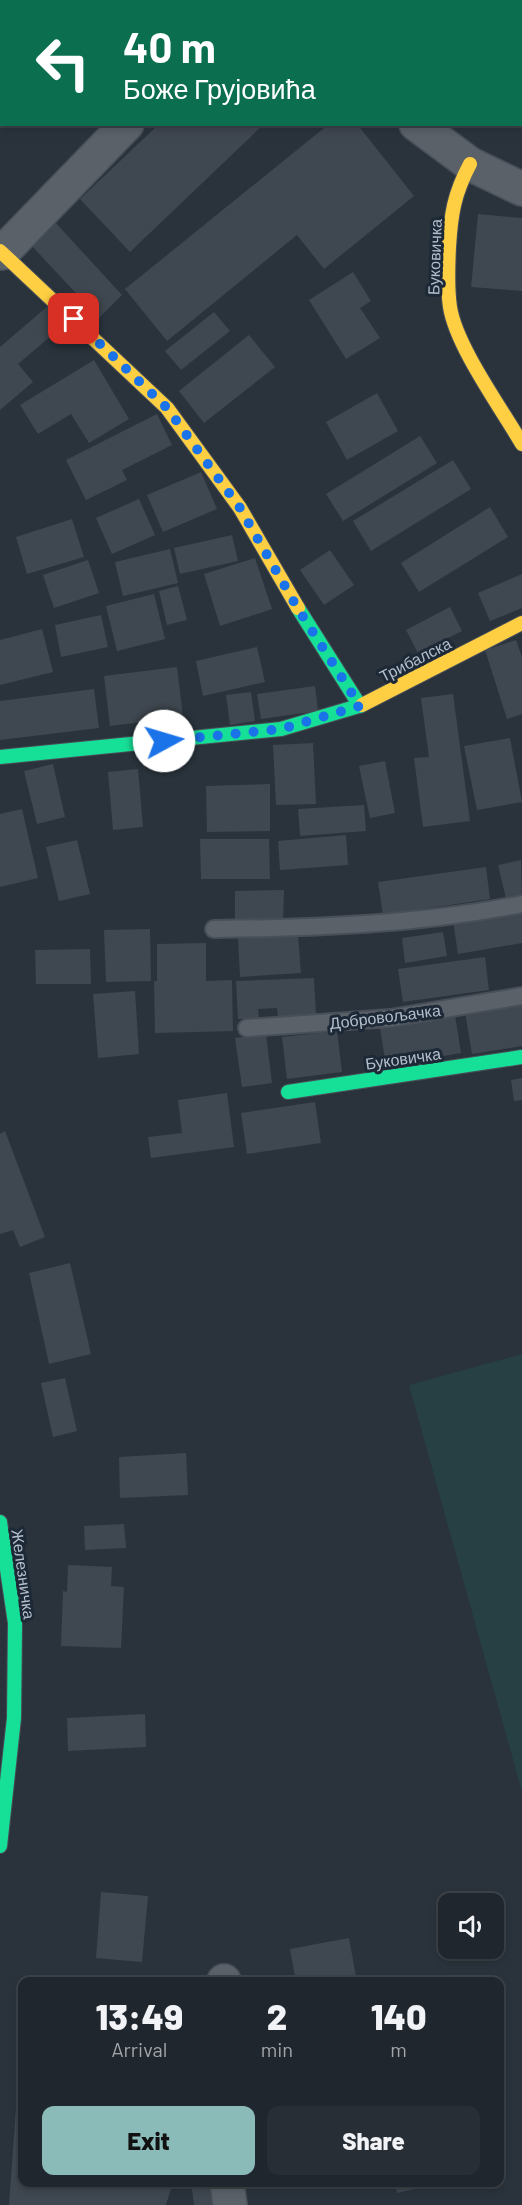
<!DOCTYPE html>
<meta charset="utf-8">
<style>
:root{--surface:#20262d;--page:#282e35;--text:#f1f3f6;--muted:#a2a5aa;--line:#3d4349;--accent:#8bbbb9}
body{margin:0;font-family:Barlow,sans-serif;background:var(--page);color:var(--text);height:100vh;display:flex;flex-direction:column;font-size:22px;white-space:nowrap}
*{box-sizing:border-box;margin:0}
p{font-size:20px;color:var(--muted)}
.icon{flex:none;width:33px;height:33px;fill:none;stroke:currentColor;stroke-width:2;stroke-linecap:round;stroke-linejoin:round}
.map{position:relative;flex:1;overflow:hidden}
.sheet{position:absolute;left:18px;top:1977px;width:486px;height:210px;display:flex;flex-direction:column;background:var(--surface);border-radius:12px;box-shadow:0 3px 9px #0003,0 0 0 2px var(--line)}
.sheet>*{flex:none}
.guide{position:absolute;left:0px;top:0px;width:522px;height:126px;box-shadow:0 3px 9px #0003,0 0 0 2px var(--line);background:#0b6e4f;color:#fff;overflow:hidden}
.fabs{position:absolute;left:438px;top:1893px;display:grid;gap:12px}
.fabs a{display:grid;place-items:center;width:66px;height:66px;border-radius:12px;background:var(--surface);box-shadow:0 3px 9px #0003,0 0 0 2px var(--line);font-size:30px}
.pin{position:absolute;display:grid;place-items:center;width:51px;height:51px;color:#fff;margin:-26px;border-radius:12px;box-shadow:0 3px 9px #0006}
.me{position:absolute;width:66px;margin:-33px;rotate:84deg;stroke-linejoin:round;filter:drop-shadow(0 0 4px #0008)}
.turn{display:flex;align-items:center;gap:21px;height:126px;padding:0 24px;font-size:27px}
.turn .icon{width:78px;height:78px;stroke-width:2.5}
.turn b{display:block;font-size:42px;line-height:51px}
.eta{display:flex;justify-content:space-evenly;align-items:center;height:102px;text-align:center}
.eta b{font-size:36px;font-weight:800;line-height:42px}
.action{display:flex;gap:12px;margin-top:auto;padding:12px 24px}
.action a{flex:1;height:69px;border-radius:12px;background:var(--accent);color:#111;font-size:24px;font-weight:800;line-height:69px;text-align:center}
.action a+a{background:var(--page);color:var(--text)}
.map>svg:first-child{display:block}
</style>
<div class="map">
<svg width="522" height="2205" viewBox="0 0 522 2205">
<rect width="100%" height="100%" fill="#2a333c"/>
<path fill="#264043" d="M522,1354V1792L409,1385Z"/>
<path fill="#3f4750" d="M159,124H264L130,252L80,199Z
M329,124H357L414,196L324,269L297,235L167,341L125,289Z
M478,214L522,218V291L471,287Z
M55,222L122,295L99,318L30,244Z
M353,272L371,301L360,308L380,338L346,359L309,300Z
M48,306L64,325L18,364L33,382L0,410V347Z
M214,312L230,331L181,370L165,351Z
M249,335L275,367L204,423L179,391Z
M94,360L129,419L89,443L71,414L38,434L20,405Z
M377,393L398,431L347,460L326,422Z
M157,414L172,445L122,470L127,480L86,500L66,460Z
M420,436L437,463L343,521L326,494Z
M453,460L471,489L371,551L353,521Z
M201,472L217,509L163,532L147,495Z
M139,499L155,535L112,554L96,518Z
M490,507L508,537L419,592L401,563Z
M72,519L84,557L27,574L16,537Z
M232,535L238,561L180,574L174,548Z
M170,549L178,583L123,596L115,562Z
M330,550L354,585L324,605L300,570Z
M255,558L272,609L220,626L204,574Z
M88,560L99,593L54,608L43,575Z
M522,574V608L490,621L478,593Z
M178,586L187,620L167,625L159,591Z
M154,594L165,639L117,651L106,606Z
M450,607L462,631L418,653L406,630Z
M101,615L108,647L61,657L55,625Z
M42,629L53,672L0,685V640Z
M516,640L522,657V714L507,719L485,650Z
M257,647L265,682L203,696L196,661Z
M177,667L183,717L110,726L104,676Z
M315,686L318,711L261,719L257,694Z
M94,689L99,728L0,740V701Z
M251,692L255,721L230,725L226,695Z
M453,694L470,821L423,827L414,758L429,757L421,698Z
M510,738L522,802L477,810L464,746Z
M313,743L316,804L276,805L273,745Z
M385,761L395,813L370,818L359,766Z
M53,764L65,817L37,824L24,771Z
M138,769L143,827L113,830L108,772Z
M270,784V831L207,832L206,786Z
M364,805L366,831L300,836L298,809Z
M22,809L38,878L0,887V814Z
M346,835L348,865L280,870L278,841Z
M200,839H269L270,879H201Z
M77,840L90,894L59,901L46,847Z
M521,860L522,900L507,903L498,865Z
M486,867L490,899L383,915L378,882Z
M284,890L283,921H235V891Z
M522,910V943L458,954L453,921Z
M150,929L151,981L106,982L104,930Z
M443,932L447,956L405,963L402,938Z
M298,935L301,973L240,977L238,938Z
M206,943V981L232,980L233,1031L155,1033L154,981H157V944Z
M90,949L91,984H36L35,950Z
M485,957L489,990L403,1002L398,969Z
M314,978L316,1015L278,1017L277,1008L258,1009L259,1018L238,1019L236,981Z
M135,991L139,1054L98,1058L93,994Z
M522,1002V1046L472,1054L465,1012Z
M455,1015L461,1053L386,1066L380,1028Z
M337,1031L342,1072L287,1079L282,1037Z
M266,1034L272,1083L242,1087L235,1038Z
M522,1078V1100L514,1101L511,1080Z
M227,1093L234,1147L151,1158L148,1137L182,1133L178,1100Z
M315,1102L321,1143L247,1154L241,1113Z
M5,1131L45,1237L20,1247L13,1230L0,1234V1134Z
M70,1263L91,1354L49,1364L29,1273Z
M65,1378L77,1431L53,1437L41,1383Z
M186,1453L188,1495L120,1498L119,1457Z
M124,1524L126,1548L85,1550L84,1526Z
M68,1565L112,1567L111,1586L124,1587L121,1648L61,1646L63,1591L67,1592Z
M145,1714L146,1747L68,1751L67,1718Z
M101,1892L148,1896L142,1962L96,1958Z
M349,1938L357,1982H296L290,1949Z
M21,2038H22V2182H173L166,2205H9Z
M191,2182H214L217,2205H194Z
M395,2182H443V2183L397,2193Z"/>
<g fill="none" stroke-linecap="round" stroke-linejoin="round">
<defs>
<path id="lane" d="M214,929C317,928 421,924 522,904
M247,1028L391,1018L522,996"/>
<path id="street" d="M252,0L254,2
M416,124L470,164L522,189
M2,253L127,124
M224,1982V1981
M227,2182L230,2205"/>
<path id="fast" d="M298,608L360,706
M0,757L281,729L362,705
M288,1092L522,1057
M0,1522L15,1623L14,1718L0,1846"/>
<path id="slow" d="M470,164C454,194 451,214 449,247C448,267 447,287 450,307C456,346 501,408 522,444
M0,251L167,408L240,508L298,608
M362,705L522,623"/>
</defs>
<use href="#lane" stroke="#484f58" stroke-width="20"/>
<use href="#street" stroke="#484f58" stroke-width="36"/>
<use href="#fast" stroke="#484f58" stroke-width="16"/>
<use href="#slow" stroke="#484f58" stroke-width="16"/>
<use href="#lane" stroke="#5b6169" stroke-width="16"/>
<use href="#street" stroke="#5b6169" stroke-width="33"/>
<use href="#fast" stroke="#16e098" stroke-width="14"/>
<use href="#slow" stroke="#ffcf43" stroke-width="14"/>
</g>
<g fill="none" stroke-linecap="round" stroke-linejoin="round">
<path stroke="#1a73e8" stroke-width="10" stroke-dasharray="0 18" d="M74,319L167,408L240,508L298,609L360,706L281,729L164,741"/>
</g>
<g text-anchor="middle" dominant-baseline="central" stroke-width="6" stroke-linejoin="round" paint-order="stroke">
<g font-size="16" fill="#b5bfcc" stroke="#1d2937">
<text transform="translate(434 257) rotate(-88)">Буковичка</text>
<text transform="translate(415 659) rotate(-27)">Трибалска</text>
<text transform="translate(385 1016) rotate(-7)">Добровољачка</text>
<text transform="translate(403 1058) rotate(-8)">Буковичка</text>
<text transform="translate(24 1574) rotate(82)">Железничка</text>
</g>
</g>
</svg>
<div class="fabs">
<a><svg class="icon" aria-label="sound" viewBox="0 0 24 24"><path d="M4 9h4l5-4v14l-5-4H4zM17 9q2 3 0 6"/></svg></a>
</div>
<div class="pin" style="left:74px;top:319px;background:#d93025"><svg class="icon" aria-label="arrive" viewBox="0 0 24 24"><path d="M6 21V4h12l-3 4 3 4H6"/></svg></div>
<svg class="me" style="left:164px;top:741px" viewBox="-20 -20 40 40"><circle r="19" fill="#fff"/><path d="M0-13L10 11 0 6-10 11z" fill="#1a73e8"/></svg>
<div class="guide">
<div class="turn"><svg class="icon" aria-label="left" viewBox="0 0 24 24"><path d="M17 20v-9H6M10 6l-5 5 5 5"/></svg><div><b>40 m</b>Боже Грујовића</div></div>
</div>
<section class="sheet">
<div class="eta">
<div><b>13:49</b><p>Arrival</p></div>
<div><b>2</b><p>min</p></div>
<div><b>140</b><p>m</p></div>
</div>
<div class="action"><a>Exit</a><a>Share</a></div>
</section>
</div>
